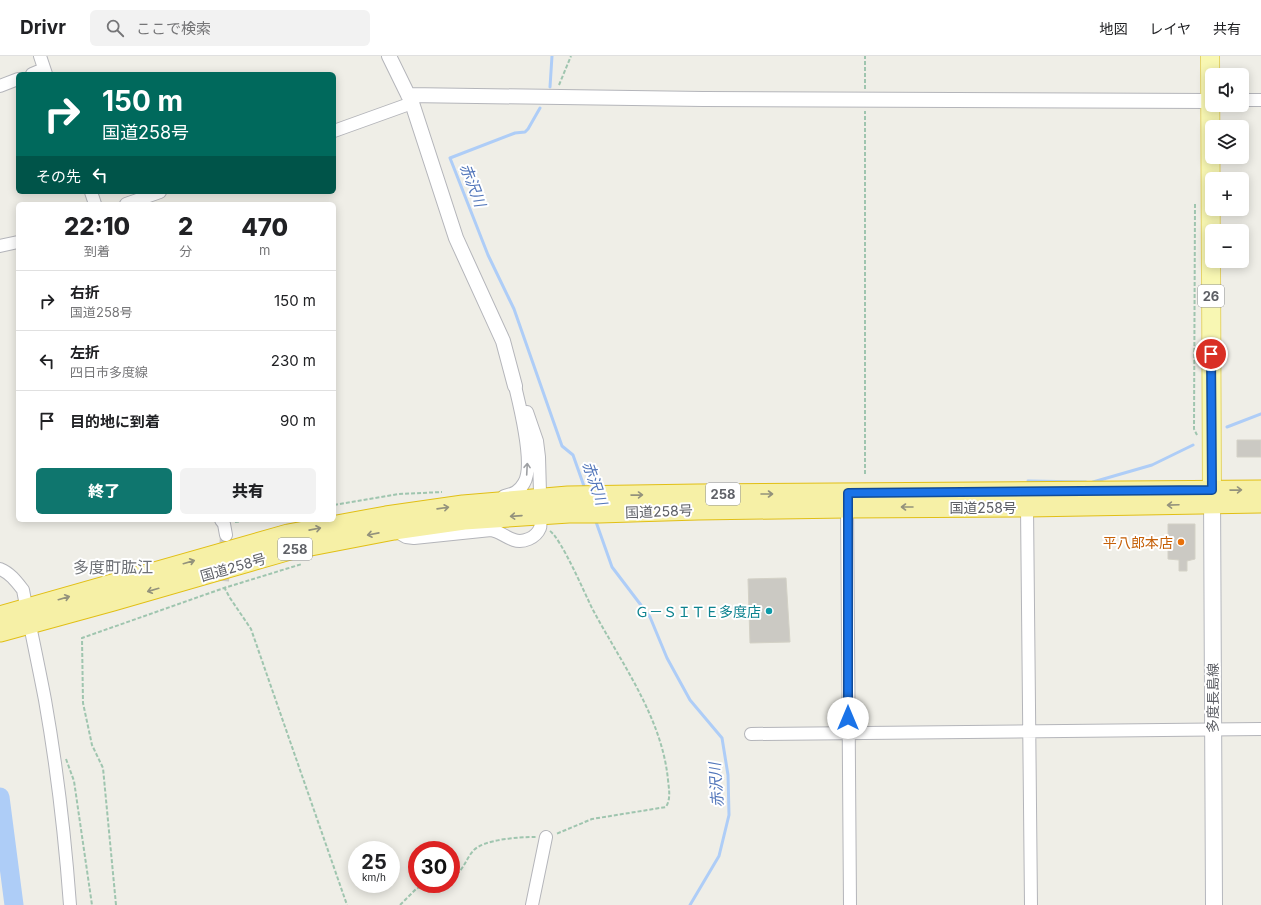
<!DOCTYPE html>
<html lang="ja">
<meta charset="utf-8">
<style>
:root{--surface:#fff;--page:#f2f2f2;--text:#202124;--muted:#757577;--line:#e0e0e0;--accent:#0f766e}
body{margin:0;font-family:Inter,"Noto Sans JP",sans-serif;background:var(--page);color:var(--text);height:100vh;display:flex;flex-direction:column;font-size:15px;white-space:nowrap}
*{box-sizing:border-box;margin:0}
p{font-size:13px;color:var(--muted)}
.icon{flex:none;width:22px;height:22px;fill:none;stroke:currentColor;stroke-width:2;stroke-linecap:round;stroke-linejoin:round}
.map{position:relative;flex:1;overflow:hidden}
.drawer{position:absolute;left:16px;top:146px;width:320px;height:320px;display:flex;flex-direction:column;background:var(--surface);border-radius:6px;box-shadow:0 2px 10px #0003}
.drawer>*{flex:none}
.banner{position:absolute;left:16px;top:16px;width:320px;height:122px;border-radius:6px;box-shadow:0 2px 10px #0003;background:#00695c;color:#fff;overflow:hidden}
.fabs{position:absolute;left:1205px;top:12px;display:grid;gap:8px}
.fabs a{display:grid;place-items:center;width:44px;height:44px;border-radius:6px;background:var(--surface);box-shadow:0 2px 10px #0003;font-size:20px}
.speed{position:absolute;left:348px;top:785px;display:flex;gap:8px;font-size:20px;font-weight:700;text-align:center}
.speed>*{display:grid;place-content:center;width:52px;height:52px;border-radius:50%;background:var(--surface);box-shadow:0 2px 10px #0003;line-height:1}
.speed small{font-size:10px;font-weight:400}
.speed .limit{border:6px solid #d22;background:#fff;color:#111}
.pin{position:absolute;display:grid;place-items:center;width:34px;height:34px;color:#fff;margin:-17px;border:2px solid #fff;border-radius:50%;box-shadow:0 1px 4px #0007}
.me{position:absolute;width:44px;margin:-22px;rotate:0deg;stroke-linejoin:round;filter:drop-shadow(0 0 3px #0008)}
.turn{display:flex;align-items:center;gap:14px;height:84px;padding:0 20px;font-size:18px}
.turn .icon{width:52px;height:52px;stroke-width:2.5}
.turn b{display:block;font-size:28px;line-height:34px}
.then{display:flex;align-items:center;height:38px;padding:0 20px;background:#0003;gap:8px;font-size:15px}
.eta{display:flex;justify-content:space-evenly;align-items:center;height:68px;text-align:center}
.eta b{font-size:24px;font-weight:800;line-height:28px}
.cta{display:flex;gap:8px;margin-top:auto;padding:8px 20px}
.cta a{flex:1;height:46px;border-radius:6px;background:var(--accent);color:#fff;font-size:16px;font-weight:800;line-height:46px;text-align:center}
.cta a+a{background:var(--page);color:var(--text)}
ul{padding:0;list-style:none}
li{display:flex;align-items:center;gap:12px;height:60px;padding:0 20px;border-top:1px solid var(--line)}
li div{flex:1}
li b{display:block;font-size:15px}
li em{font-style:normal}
header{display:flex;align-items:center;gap:24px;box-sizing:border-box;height:56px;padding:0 20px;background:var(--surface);border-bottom:1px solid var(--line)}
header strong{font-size:19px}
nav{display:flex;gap:22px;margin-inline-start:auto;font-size:14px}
.search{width:280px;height:36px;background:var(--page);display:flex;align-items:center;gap:10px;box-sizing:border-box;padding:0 14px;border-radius:6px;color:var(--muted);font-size:15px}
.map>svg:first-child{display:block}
</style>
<header>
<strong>Drivr</strong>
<div class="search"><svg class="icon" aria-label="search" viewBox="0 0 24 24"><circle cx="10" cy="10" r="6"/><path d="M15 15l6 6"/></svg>ここで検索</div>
<nav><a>地図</a><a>レイヤ</a><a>共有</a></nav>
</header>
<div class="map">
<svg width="1261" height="849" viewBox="0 0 1261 849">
<rect width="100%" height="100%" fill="#efeee7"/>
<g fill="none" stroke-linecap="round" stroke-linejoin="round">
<path stroke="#aecdf7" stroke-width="3" d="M550,31L552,0
M540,52L528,73L525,76L515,77L450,102L488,199L514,253L562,390L573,399L585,433
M1227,371L1261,358
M1028,425L1086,426
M1093,426L1152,409L1193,389
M595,463L612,511L650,561L667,602L690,644L722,682L728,719L729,759L719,800L690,849"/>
<path stroke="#aecdf7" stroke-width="19" d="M0,741L14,849"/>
</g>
<path fill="#cbc9c3" stroke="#d3d1c6" d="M1237,384H1261V401H1237Z
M1168,468H1195V503L1187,505V515H1179V504L1168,503Z
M786,522L790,586L750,587L748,523Z"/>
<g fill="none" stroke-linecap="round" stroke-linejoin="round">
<path stroke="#cbcac7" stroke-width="12" stroke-dasharray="12 6" stroke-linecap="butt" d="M223,525L226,479"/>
<defs>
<path id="minor" d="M40,0L46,18
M32,18L44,13
M0,30L18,23
M1242,44H1261
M334,75L412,47
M91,136L95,148
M126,148L160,136
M0,190L18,186
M527,356L537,385L539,401L540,437
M504,440C513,438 519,436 524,427C535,409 520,351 515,330
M847,446L850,849
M1027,451L1031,849
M221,464L224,468L226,479
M396,475L406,481L414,482L491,474C499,475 505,481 514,484C523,487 536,482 540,472C541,470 540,465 541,463
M0,513C10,517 16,525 23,534C30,571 38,607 45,644C57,712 65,781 70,849
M751,678L1261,673
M532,849L546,781"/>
<path id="tertiary" d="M389,0L412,47L456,182L503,285L515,330
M408,39L703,43L1210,45"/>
<path id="secondary" d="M1212,437L1214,849"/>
<path id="primary" d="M1210,0L1212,435"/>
<path id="trunk" d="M0,560L288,478L386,460L463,449L568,440L698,438L1261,434
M0,576L113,545L290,494L394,474L464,464L569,457H599L698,454L847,452L1027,451L1261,447"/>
</defs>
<use href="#minor" stroke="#b4b5ba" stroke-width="14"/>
<use href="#tertiary" stroke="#b4b5ba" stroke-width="16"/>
<use href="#secondary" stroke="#b5b7bd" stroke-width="18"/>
<use href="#primary" stroke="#e5d46a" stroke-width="20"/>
<use href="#trunk" stroke="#e1bf15" stroke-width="21"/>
<path stroke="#9fc5af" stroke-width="2" stroke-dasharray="4 2" stroke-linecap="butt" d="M559,29L571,0
M865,33V0
M1195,148L1194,373L1197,379
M865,418V55
M334,449L399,438L442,436
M235,466L248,464
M550,475C562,484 584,536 592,552C621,607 662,661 668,724C669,734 671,742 666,751L592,763L556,778
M224,531L230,542L251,573L347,849
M66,703L74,725L92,849
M451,821C463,817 465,804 473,795C483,783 520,781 536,781
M116,849L103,712L92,689L83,647L82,582L224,532L302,508
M400,849L416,833L425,828"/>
<use href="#minor" stroke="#fff" stroke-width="12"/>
<use href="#tertiary" stroke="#fff" stroke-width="14"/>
<use href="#secondary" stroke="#fff" stroke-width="16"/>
<use href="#primary" stroke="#f8f7b3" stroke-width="18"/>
<use href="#trunk" stroke="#f6f0a6" stroke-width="19"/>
</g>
<defs><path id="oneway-shaft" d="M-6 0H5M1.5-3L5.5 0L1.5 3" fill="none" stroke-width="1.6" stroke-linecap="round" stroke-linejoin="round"/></defs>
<use stroke="#9ea0a3" href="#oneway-shaft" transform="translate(527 413) rotate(-87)"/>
<g stroke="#93927c">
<use href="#oneway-shaft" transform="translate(1236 434) rotate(-1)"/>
<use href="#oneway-shaft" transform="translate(767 438)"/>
<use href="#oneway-shaft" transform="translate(637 439) rotate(-1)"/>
<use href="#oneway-shaft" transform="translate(1173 449) rotate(178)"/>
<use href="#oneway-shaft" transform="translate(907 451) rotate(180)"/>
<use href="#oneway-shaft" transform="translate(443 452) rotate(-8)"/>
<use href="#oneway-shaft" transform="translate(516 460) rotate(176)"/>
<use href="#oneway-shaft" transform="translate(315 473) rotate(-11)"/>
<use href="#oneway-shaft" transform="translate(373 478) rotate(169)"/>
<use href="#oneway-shaft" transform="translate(189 506) rotate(-16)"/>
<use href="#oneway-shaft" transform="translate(153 534) rotate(164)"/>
<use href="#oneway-shaft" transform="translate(64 542) rotate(-16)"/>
</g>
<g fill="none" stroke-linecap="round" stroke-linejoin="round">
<defs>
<path id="route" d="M848,662V437L1212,434L1211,298"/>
</defs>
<use href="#route" stroke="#114b97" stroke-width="10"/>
<use href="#route" stroke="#1a73e8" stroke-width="7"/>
</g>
<circle fill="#e8710a" stroke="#fff" stroke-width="1.5" cx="1181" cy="486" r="4"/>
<circle fill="#0f9aa8" stroke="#fff" stroke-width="1.5" cx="769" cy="555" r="4"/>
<g text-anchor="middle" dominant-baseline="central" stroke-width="4" stroke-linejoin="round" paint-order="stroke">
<g fill="#fff" stroke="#8e9094" stroke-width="1">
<rect x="1198" y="229" width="26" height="22" rx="3"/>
<rect x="706" y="427" width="34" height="22" rx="3"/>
<rect x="278" y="482" width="34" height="22" rx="3"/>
</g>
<g font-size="13" font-weight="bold" fill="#5e6066">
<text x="1211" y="240">26</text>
<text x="723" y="438">258</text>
<text x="295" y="493">258</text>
</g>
<g font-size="14" fill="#5e6066" stroke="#fff">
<text x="983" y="451">国道258号</text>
<text transform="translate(659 455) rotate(-2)">国道258号</text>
<text transform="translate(233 511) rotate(-16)">国道258号</text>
<text transform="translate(1212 642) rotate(-90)">多度長島線</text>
</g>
<g font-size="14" fill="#c56008" stroke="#fff" text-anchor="end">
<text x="1173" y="486">平八郎本店</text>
</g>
<g font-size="14" fill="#0d838f" stroke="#fff" text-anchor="end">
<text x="761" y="555">Ｇ－ＳＩＴＥ多度店</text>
</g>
<g font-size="15" font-style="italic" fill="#5276ba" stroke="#fff">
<text transform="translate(473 129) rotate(69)">赤沢川</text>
<text transform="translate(595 427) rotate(71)">赤沢川</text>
<text transform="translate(716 729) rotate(-94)">赤沢川</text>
</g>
<g font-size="16" fill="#6f7277" stroke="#fff">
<text x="113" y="511">多度町肱江</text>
</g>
</g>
</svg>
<div class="fabs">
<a><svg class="icon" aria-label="sound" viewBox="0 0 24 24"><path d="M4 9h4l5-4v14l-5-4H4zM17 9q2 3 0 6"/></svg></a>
<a><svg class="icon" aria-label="layers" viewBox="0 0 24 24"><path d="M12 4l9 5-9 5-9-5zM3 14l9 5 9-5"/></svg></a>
<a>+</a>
<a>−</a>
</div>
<div class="speed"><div>25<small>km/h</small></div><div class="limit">30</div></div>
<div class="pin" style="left:1211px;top:298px;background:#d93025"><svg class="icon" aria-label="arrive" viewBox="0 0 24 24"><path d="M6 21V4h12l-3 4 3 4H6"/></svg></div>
<svg class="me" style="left:848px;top:662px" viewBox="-20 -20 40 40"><circle r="19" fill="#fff"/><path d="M0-13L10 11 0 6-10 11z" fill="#1a73e8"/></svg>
<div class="banner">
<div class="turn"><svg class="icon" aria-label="right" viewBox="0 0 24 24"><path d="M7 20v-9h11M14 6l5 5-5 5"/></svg><div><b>150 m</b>国道258号</div></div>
<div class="then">その先<svg class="icon" aria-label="left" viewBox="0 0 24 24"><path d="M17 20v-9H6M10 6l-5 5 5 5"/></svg></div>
</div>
<section class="drawer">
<div class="eta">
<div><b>22:10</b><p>到着</p></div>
<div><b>2</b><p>分</p></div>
<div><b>470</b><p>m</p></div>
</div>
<ul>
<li><svg class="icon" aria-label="right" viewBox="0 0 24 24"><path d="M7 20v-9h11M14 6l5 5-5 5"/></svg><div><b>右折</b><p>国道258号</p></div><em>150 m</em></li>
<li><svg class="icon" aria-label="left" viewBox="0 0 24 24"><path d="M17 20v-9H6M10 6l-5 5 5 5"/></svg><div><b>左折</b><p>四日市多度線</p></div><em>230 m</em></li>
<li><svg class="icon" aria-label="arrive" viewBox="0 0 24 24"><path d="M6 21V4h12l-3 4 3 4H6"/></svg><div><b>目的地に到着</b></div><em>90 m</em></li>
</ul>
<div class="cta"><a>終了</a><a>共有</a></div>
</section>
</div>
